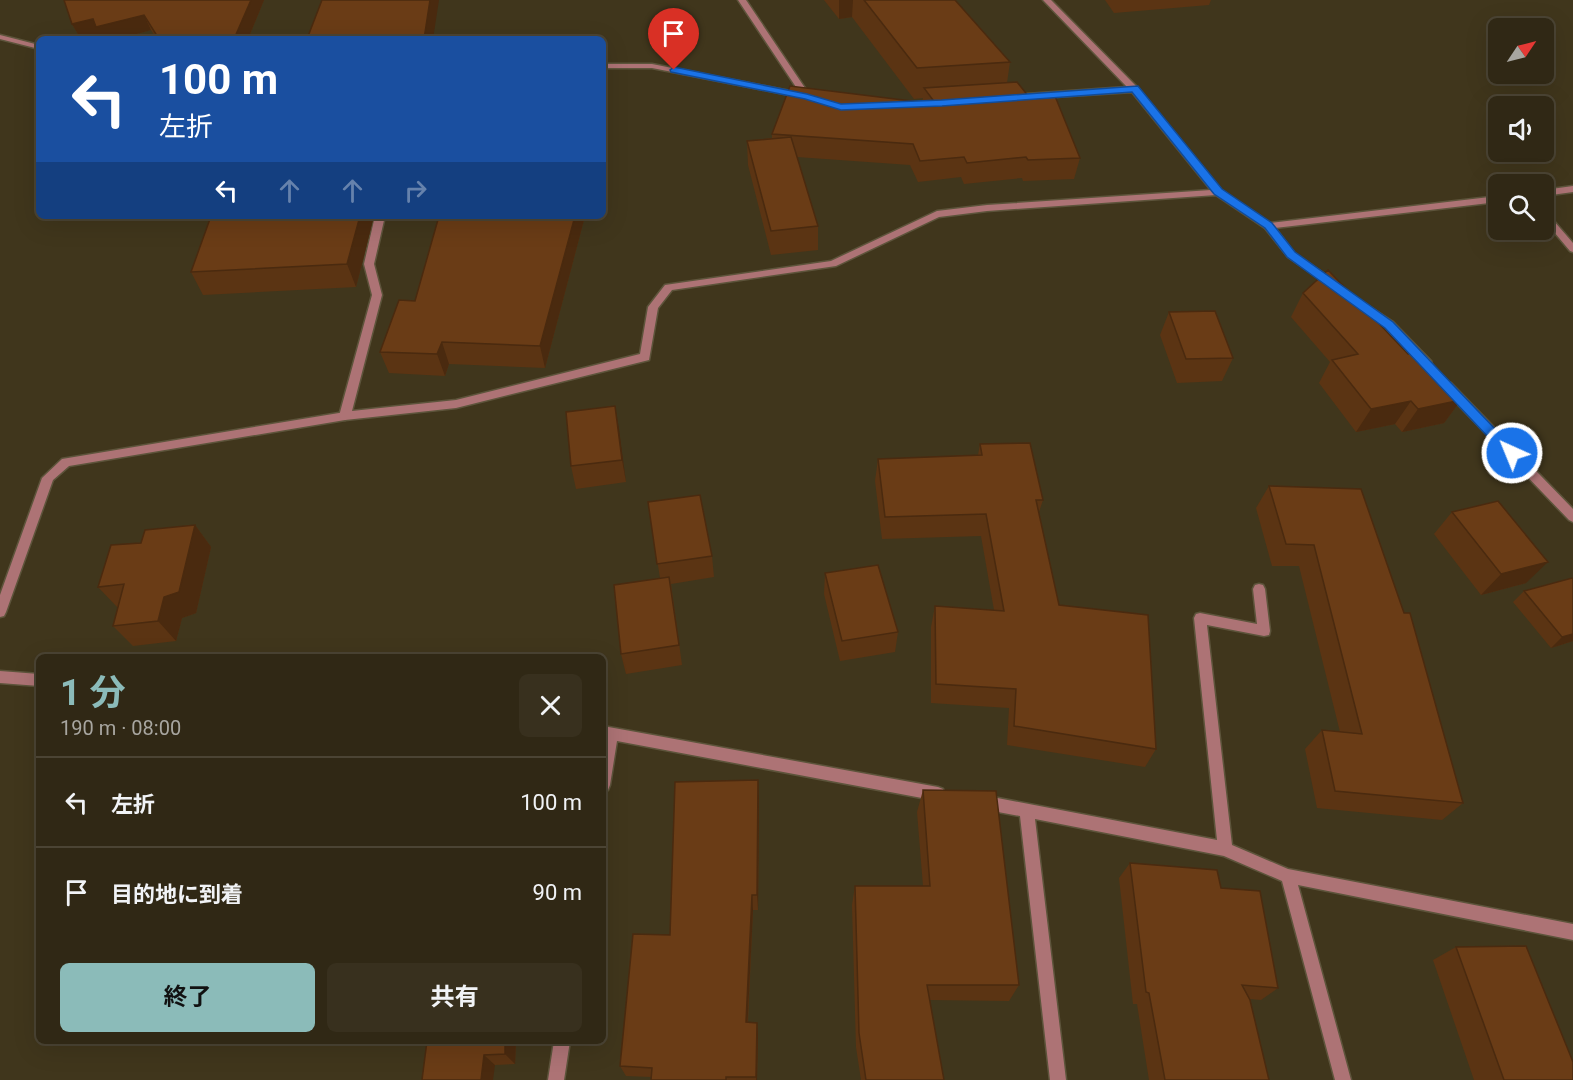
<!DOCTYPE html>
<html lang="ja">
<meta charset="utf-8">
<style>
:root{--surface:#302815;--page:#38301e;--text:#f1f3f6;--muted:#a8a6a0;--line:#4b4434;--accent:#8bbbb9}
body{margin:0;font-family:Roboto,"Noto Sans JP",sans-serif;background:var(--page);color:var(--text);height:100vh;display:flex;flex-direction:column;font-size:22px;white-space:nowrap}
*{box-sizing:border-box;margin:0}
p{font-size:20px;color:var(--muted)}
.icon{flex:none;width:33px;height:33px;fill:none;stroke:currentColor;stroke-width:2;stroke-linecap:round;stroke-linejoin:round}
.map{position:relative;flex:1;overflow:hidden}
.details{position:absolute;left:36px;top:654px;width:570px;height:390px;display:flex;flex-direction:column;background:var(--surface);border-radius:9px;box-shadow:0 6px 24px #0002,0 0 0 2px var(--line)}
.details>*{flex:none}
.hud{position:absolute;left:36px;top:36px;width:570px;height:183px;border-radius:9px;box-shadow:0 6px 24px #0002,0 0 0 2px var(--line);background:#1a4fa0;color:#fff;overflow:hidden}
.needle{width:39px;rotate:55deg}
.controls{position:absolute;left:1488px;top:18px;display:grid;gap:12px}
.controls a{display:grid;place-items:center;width:66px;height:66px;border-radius:9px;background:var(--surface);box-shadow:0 6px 24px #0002,0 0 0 2px var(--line);font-size:30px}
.pin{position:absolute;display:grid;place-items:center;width:51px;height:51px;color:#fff;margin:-62px -26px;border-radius:50% 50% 50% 0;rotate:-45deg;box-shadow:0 0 6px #0007}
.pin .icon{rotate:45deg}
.me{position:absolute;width:66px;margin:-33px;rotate:316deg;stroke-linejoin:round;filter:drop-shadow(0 0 4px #0008)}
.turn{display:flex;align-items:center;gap:21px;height:126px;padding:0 24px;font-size:27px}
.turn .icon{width:78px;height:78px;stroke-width:2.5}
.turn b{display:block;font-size:42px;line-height:51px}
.lanes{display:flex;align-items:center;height:57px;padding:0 24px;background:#0003;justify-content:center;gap:30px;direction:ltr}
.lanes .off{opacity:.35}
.round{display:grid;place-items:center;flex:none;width:63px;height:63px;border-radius:9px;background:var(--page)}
.head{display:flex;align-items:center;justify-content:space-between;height:102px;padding:0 24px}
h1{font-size:36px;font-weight:700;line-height:45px;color:var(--accent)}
.primary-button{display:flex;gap:12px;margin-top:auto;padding:12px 24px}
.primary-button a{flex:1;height:69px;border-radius:9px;background:var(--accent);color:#111;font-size:24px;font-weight:700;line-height:69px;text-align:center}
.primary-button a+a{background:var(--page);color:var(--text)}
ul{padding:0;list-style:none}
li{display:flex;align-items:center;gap:18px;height:90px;padding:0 24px;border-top:2px solid var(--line)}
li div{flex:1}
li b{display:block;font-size:22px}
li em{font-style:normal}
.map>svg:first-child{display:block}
</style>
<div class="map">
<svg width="1573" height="1080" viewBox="0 0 1573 1080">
<rect width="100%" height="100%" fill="#40361c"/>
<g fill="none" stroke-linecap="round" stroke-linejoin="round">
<defs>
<path id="lane" d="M345,412L351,416L345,420L69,466L53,480L6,612L4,616L0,617V595L42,478L62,459Z"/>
<path id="street" d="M738,0H746L811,97L810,99L652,68H603V64H652L800,93Z
M1043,0H1051L1137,87L1221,190L1270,223L1498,196V202L1275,228L1294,253L1337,283V287L1333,288L1288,257L1265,228L1216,195L987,211L939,217L836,266L672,290L658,308L649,360L456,408L345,420L341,419L339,416L372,295L364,264L375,216H385L374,264L382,295L352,411L456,400L640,354L648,307L665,285L831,261L937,211L987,205L1211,190L1132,92L1010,100V96L1013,95L1127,87Z
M0,35L39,45V49L0,39Z
M1573,186V192L1544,196V190Z
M1544,212L1547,213L1573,243V252L1570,251L1544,220Z
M1350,294L1393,322L1431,361L1432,364L1431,367H1423L1385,328L1346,299V295Z
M1447,382L1451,383L1573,509V522L1569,520L1443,389L1442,386Z
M1259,584L1263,585L1265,589L1270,631L1269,635L1264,636L1207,625L1232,845L1288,869L1573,924V940L1298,885L1351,1080H1335L1282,881L1224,856L1035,819L1066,1080H1050L1020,816L982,809L977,807L975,802L977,797L982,795L1217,840L1194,618L1196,614L1200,613L1257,624L1253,589L1255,585Z
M0,671L39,674V686L0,683Z
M603,726L938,787L943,789L945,794L943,799L938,801L617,741L610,785L608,790L603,792Z
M554,1041H570L564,1080H548Z"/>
</defs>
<use href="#lane" stroke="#5d543b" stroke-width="3"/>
<use href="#street" stroke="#5d543b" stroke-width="3"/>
<use href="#lane" fill="#ad7375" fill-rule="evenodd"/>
<use href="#street" fill="#ad7375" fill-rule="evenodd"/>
</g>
<path fill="#5b3413" d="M264,0L248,39H157L151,30L118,39H103L100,34L81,39L72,24Z
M824,0H955L1010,62L1007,83L1080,158L1074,179L1023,181L1022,178L964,184L961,177L918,182L910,165L797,157L818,226V250L771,255L748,165L747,141L772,138V134L922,102L923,98L914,99L852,17L839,19Z
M1105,0H1211L1209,5L1114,13Z
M374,216L356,287L203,295L191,272Z
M439,216H585L545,368L449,364L445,376L389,373L380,352L415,301Z
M1303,293L1408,354L1461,400L1444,423L1402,432L1395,424L1356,432L1319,383L1330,362L1291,317Z
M1169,312L1233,358L1222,381L1177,383L1160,335Z
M615,406L626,482L576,489L571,466Z
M980,444L1043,500L1039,512L1059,605L1156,749L1145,767L1007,745L1009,708L931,703V627L935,606L994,610L981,536L882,539L875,481L878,459L978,455Z
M1269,486L1361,489L1463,803L1442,820L1317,808L1305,749L1322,730L1340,732L1299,566H1272L1256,508Z
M648,502L712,556L714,577L671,584L682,665L626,674L621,654L660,578Z
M1452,512L1526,583L1481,595L1434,534Z
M195,525L211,547L196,613L182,618L176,641L133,646L113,626L118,608L98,587L141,543Z
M825,573L898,632L895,652L840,661L824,594Z
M1524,591L1573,641L1551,648L1513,602Z
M923,790L1019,985L1009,1001L930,1000L944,1080H861L856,1047L852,905L855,886H923L917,812Z
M759,798L758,910H753L748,1022L757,1023L758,1034L757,1080H651L652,1077L626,1076L620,1066L670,935Z
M1130,863L1221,888L1278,988L1261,1000L1250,999L1269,1080H1149L1137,1004H1133L1119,878Z
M1456,947L1573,1080H1474L1433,960Z
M516,1041L515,1064L495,1065L422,1080Z"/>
<path fill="#4a2a0f" d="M251,0H264L248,39H234Z
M430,0H439L433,39H424Z
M839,0H853L852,17L839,19Z
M144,15L151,30L118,39H103L100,34L81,39L72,24L93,19Z
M360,216H374L356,287L347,264Z
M575,216H585L545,368L540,346Z
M442,342L449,364L445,376L437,354Z
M1461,400L1444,423L1402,432L1418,409Z
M1411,401L1395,424L1356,432L1371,409Z
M615,406L619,429L626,482L622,460Z
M195,525L211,547L196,613L182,618L176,641L158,621L164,597Z
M1548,562L1526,583L1481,595L1501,574Z
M1573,634V641L1551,648L1562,637Z
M758,780L759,798L758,910L757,895Z
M752,895L753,910L747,1033L746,1022Z
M757,1023L758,1034L757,1080H756Z
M505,1041H516L515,1064L505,1054Z
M484,1055L495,1065L493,1080H481Z"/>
<path fill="#6a3c16" stroke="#4a2a0f" stroke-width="1.5" d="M64,0H251L234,39H159L144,15L96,27L93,19L72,24Z
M322,0H430L424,39H307Z
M864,0H955L1010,62L917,68Z
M1017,82L1029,97L1055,96L1080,158L1028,160L1026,157L967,163L964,157L920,161L913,144L772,134L790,86L936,104L924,88Z
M791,137L818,226L771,231L747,141Z
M211,216H360L347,264L191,272Z
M439,216H575L540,346L442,342L437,354L380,352L399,300L415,301Z
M1328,270L1408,354L1418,352L1461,400L1418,409L1411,401L1371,409L1332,360L1358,354L1303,293Z
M1215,311L1233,358L1186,359L1169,312Z
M615,406L622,460L571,466L566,412Z
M1030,443L1043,500H1036L1059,605L1148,615L1156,749L1014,726L1016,689L936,684L935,606L1004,611L986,514L885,517L878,459L982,455L980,444Z
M1269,486L1361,489L1404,613H1410L1463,803L1335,791L1322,730L1362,734L1314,545L1286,544Z
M700,495L712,556L657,564L648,502Z
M1498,501L1548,562L1501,574L1452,512Z
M195,525L179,592L164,597L158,621L113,626L124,584L98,587L111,545L141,543L145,530Z
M878,565L898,632L842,641L825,573Z
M669,577L679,645L621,654L614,585Z
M1572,578L1573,579V634L1562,637L1524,591Z
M758,780L757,895H752L746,1022L757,1023L756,1077H726V1080H651L652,1068L620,1066L633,934L670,935L675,782Z
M923,790L996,791L1019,985H927L944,1080H866L859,1033L855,886H930Z
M1130,863L1217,870L1221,888L1260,891L1278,988L1242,985L1250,1000L1269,1080H1165L1149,993L1146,992Z
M1526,946L1573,1062V1080H1504L1456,947Z
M427,1041H505V1054L484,1055L481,1080H422Z"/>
<path fill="#1a73e8" stroke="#114b97" stroke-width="1.5" d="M674,67L807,94L841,104L942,100L1138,86L1222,189L1272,223L1295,252L1393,322L1518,453L1516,457H1507L1385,328L1287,257L1265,228L1214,194L1132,92L942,106L841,110L805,99L671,72L670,70Z"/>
</svg>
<div class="controls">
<a><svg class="needle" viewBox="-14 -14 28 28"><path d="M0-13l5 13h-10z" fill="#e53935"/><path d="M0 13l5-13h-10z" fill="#a8a6a0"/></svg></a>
<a><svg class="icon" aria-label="sound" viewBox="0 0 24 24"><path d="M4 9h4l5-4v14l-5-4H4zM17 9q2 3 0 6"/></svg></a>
<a><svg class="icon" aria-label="search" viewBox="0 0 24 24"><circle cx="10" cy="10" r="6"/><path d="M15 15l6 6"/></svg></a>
</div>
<div class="pin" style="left:674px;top:70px;background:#d93025"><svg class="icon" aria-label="arrive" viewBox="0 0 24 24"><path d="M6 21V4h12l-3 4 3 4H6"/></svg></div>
<svg class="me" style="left:1512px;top:453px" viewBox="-20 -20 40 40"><circle r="17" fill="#1a73e8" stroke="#fff" stroke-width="3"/><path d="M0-11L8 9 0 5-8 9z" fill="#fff"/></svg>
<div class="hud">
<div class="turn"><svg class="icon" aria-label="left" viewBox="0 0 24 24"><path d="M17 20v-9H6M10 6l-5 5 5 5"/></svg><div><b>100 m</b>左折</div></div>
<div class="lanes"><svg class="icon" aria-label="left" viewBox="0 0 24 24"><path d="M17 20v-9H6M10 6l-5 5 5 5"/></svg><svg class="icon off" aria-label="ahead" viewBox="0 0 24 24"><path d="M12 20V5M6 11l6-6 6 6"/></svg><svg class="icon off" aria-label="ahead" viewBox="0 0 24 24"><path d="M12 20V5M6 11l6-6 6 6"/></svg><svg class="icon off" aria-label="right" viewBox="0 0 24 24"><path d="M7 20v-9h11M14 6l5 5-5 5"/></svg></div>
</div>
<section class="details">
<div class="head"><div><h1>1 分</h1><p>190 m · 08:00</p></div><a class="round"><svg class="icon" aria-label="close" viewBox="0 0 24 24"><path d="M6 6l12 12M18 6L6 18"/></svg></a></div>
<ul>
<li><svg class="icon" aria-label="left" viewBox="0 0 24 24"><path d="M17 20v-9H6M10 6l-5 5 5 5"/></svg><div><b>左折</b></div><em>100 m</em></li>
<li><svg class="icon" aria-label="arrive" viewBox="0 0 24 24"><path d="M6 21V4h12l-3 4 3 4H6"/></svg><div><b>目的地に到着</b></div><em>90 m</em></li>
</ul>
<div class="primary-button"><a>終了</a><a>共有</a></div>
</section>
</div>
